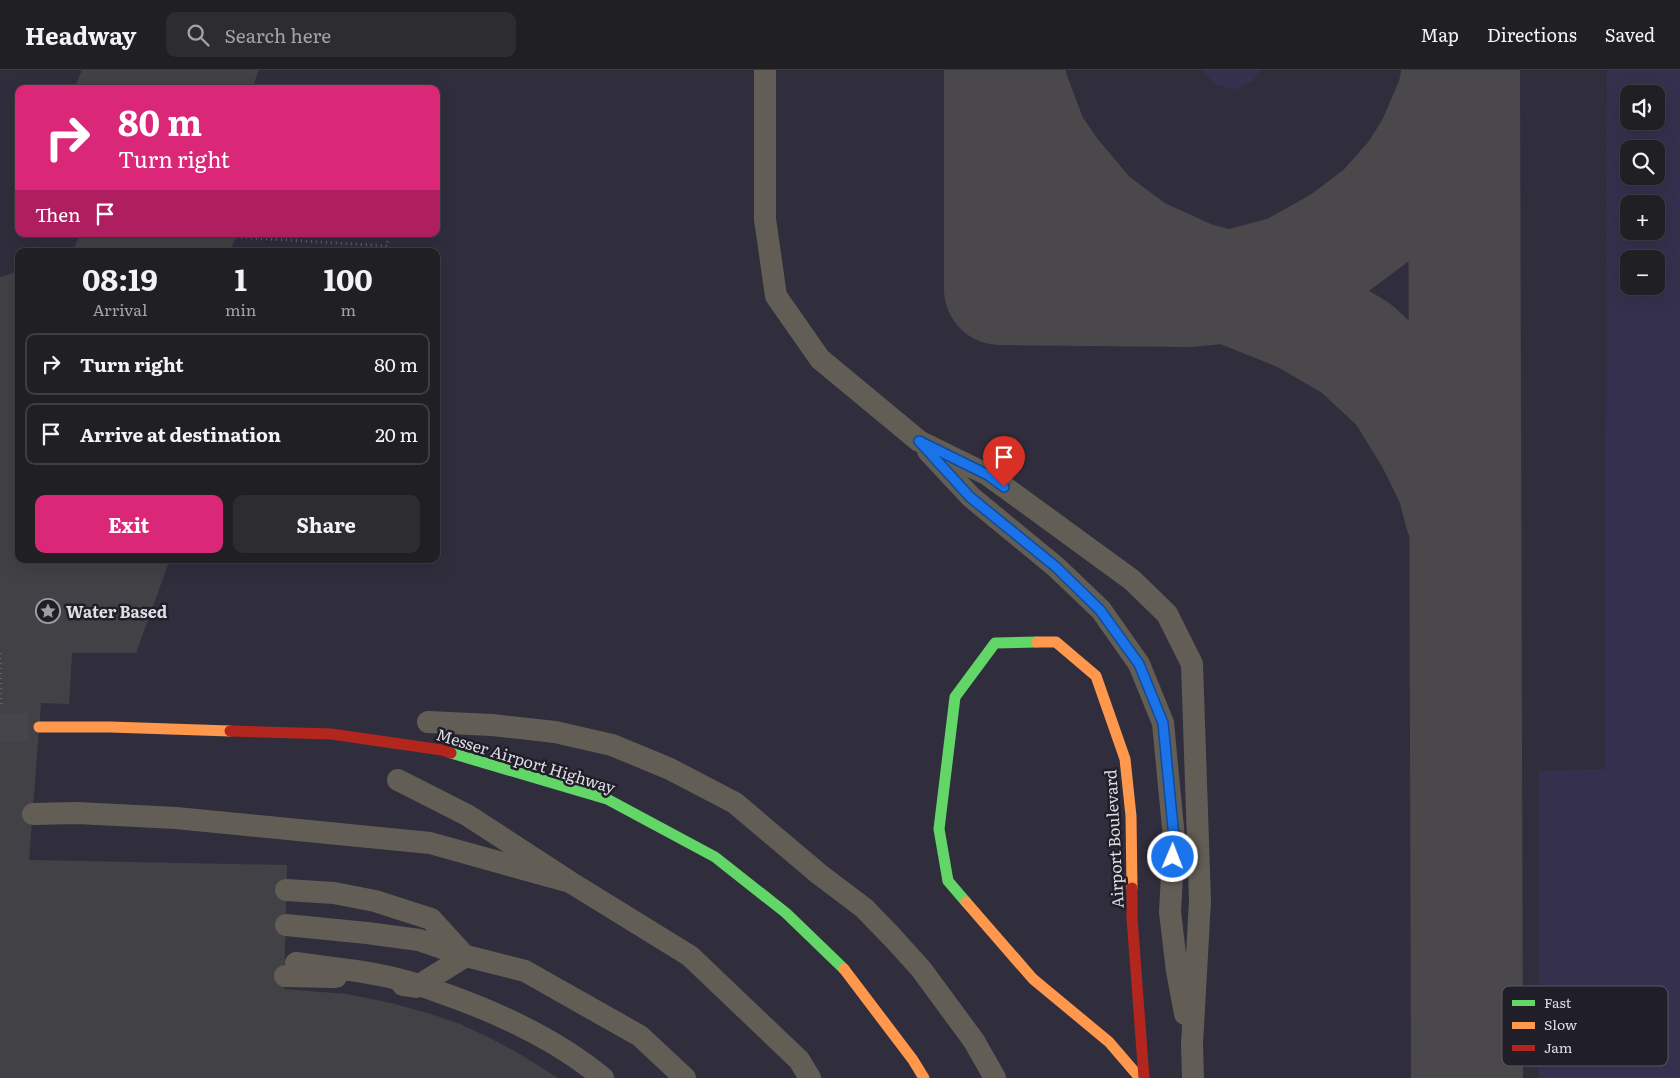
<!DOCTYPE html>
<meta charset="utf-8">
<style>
:root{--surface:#202024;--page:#2d2d31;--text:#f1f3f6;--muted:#a2a3a6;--line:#3d3e41;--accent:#db2777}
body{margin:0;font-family:Literata,serif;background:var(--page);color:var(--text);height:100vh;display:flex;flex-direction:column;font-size:19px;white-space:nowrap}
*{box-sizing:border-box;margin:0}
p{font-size:16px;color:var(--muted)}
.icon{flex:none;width:28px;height:28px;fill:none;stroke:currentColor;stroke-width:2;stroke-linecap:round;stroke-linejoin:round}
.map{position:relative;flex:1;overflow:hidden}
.panel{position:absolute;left:15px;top:178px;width:425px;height:315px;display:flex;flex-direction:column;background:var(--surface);border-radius:10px;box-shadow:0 5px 20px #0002,0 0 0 1px var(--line)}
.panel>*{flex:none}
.banner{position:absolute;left:15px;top:15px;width:425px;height:152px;border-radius:10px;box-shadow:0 5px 20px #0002,0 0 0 1px var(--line);background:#db2777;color:#fff;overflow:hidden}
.tools{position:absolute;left:1620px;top:15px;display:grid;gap:10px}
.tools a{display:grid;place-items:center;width:45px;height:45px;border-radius:10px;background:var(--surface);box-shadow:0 5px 20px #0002,0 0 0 1px var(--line);font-size:25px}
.pin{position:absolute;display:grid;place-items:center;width:42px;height:42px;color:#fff;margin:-51px -21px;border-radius:50% 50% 50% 0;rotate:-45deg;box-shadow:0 0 5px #0007}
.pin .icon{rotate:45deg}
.me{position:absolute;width:55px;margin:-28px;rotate:1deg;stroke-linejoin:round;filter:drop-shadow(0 0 4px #0008)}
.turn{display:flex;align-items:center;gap:18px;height:105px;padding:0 20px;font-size:22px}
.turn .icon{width:65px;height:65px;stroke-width:2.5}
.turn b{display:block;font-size:35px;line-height:42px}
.then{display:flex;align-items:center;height:48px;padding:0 20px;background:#0003;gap:10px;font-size:19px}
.eta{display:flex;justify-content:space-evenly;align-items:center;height:85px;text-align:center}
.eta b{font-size:30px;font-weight:700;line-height:35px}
.primary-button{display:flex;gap:10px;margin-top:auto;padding:10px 20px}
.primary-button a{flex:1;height:58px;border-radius:10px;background:var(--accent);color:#fff;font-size:20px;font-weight:700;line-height:58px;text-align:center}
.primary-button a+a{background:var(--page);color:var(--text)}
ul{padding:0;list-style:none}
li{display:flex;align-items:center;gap:15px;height:62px;margin:0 10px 8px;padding:0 10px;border:2px solid var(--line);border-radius:10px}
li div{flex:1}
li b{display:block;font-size:19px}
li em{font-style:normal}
header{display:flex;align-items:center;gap:30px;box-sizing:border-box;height:70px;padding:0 25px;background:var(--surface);border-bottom:1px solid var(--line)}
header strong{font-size:24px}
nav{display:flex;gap:28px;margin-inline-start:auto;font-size:18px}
.search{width:350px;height:45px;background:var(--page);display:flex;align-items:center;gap:12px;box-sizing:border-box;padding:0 18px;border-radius:10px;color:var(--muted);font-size:19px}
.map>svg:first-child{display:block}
</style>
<header>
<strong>Headway</strong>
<div class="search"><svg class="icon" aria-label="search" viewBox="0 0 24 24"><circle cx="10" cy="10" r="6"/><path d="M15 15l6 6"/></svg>Search here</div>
<nav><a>Map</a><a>Directions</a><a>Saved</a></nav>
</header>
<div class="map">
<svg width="1680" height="1008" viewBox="0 0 1680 1008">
<rect width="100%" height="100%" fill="#2b2a30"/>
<path fill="#302e3d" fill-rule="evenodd" d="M0,0H1680V1008H0ZM19,19H436V164H19ZM1629,24H1656V51H1629ZM1629,79H1656V106H1629ZM1629,134H1656V161H1629ZM19,181H436V489H19ZM1629,189H1656V216H1629Z"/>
<path fill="#35304d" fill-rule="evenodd" d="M1203,0H1260L1253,11L1234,20L1213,13Z
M1607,0H1680V1008H1539V701L1605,699ZM1629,24H1656V51H1629ZM1629,79H1656V106H1629ZM1629,134H1656V161H1629ZM1629,189H1656V216H1629Z"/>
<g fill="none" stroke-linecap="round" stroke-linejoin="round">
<path stroke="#4a484a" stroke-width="112" d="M1000,0V219L1189,221L1229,217L1289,201L1341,172L1382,141L1413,106L1432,76L1453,27L1458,2
M1008,0L1013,21L1033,74L1054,104L1091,148L1137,182L1192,207L1229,217L1303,247L1356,278L1400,319L1431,369L1453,414L1460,442
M1464,0L1467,1008"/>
</g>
<path fill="#424246" d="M82,0H259L252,19H74Z
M80,164H237L230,181H73Z
M19,201V489H170L136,583H72L69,634L41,633L29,790L287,795L284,919L347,924L391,933L431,944L460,954L488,967L518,983L558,1008H0V207Z"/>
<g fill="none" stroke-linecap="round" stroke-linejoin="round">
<path stroke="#46454b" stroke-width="28" stroke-dasharray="28 14" stroke-linecap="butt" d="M0,657H39"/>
<path stroke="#67645f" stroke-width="3" stroke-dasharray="1 4" stroke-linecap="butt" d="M236,167L387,176L389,164
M0,583L1,638"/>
<path stroke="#635e55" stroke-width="22" d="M765,0V149L776,226L820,289L919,371L988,405L1132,510L1167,544L1192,594L1200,831L1192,974L1193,1008
M928,381L971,427L1056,497L1101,540L1139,594L1163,653L1174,768L1170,842L1177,901L1185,944
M428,652L492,655L555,662L612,675L670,699L735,733L819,804L864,838L893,868L921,899L974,971L995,1008
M398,710L467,745L570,812L690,886L799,990L810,1008
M33,744L77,743L176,748L430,773L570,812
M286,820L334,823L375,831L431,849L463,884
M286,855L367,863L419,870L466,886L525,901L640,966L685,1008
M285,906L336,907
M403,915L416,917L466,886"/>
<path stroke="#63d668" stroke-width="11" d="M451,683L607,729L715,787L786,843L844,899
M966,832L948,811L939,759L955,627L995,573L1037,572"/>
<path stroke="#ff974d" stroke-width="11" d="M1037,572H1056L1096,606L1125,689L1131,746L1132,818
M39,657H110L230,661
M966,832L1033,909L1109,972L1140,1008
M844,899L913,990L924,1008"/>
<path stroke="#b3261e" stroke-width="11" d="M230,661L331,664L442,680L451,683
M1132,818V848L1144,1008"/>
<path stroke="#635e55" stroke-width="22" d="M296,893C332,898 370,901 405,911C418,914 430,919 442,923C499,943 556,969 603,1008"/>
</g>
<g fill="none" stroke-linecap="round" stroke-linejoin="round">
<defs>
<path id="route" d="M1004,417L988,405L919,371L970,427L1056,497L1100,540L1139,594L1163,653L1174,768L1173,787"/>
</defs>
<use href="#route" stroke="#114b97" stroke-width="12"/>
<use href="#route" stroke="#1a73e8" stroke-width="9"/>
</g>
<defs>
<symbol id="sight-ring" viewBox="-11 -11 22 22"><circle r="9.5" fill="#201e28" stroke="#9f9ea5" stroke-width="1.5"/><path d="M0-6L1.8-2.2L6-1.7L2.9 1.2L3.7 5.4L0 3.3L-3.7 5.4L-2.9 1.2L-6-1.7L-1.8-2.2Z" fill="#9f9ea5"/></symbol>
</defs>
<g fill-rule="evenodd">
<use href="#sight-ring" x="34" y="527" width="28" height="28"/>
</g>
<g text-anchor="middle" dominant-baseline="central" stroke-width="5" stroke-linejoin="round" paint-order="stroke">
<g font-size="16" font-weight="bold" fill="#dddde4" stroke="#201e28" text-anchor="start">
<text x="66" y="541">Water Based</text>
</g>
<g font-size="16" fill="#dddde4" stroke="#201e28">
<text transform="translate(526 690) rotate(17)">Messer Airport Highway</text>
<text transform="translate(1113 769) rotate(-93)">Airport Boulevard</text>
</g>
</g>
<rect x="1502" y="916" width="166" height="80" rx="8" fill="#201e28" stroke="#595760" stroke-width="1"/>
<rect x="1512" y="930" width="23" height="6" fill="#63d668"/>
<rect x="1512" y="952" width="23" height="7" fill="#ff974d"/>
<rect x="1512" y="975" width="23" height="6" fill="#b3261e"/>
<g font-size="14" fill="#dddde4">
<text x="1544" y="938">Fast</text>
<text x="1544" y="960">Slow</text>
<text x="1544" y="983">Jam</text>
</g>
</svg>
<div class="tools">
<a><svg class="icon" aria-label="sound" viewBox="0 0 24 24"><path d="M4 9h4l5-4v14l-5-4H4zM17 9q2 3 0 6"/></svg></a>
<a><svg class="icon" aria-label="search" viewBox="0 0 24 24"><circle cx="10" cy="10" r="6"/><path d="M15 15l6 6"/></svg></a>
<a>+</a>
<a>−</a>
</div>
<div class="pin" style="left:1004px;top:417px;background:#d93025"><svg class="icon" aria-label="arrive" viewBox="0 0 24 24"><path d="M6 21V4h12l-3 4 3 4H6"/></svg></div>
<svg class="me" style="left:1173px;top:787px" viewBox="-20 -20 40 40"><circle r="17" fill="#1a73e8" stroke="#fff" stroke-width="3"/><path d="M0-11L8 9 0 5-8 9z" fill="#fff"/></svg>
<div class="banner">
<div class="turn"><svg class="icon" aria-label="right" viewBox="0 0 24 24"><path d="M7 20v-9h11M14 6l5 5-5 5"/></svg><div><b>80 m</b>Turn right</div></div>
<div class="then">Then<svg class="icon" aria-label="arrive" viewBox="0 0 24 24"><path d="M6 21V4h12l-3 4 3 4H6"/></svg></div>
</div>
<section class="panel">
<div class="eta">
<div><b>08:19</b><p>Arrival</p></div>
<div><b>1</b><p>min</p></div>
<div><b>100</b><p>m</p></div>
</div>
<ul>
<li><svg class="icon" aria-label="right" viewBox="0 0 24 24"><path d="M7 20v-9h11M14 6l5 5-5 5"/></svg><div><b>Turn right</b></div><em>80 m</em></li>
<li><svg class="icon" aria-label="arrive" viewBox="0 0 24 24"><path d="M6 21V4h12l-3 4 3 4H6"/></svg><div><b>Arrive at destination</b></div><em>20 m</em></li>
</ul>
<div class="primary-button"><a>Exit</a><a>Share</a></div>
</section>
</div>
